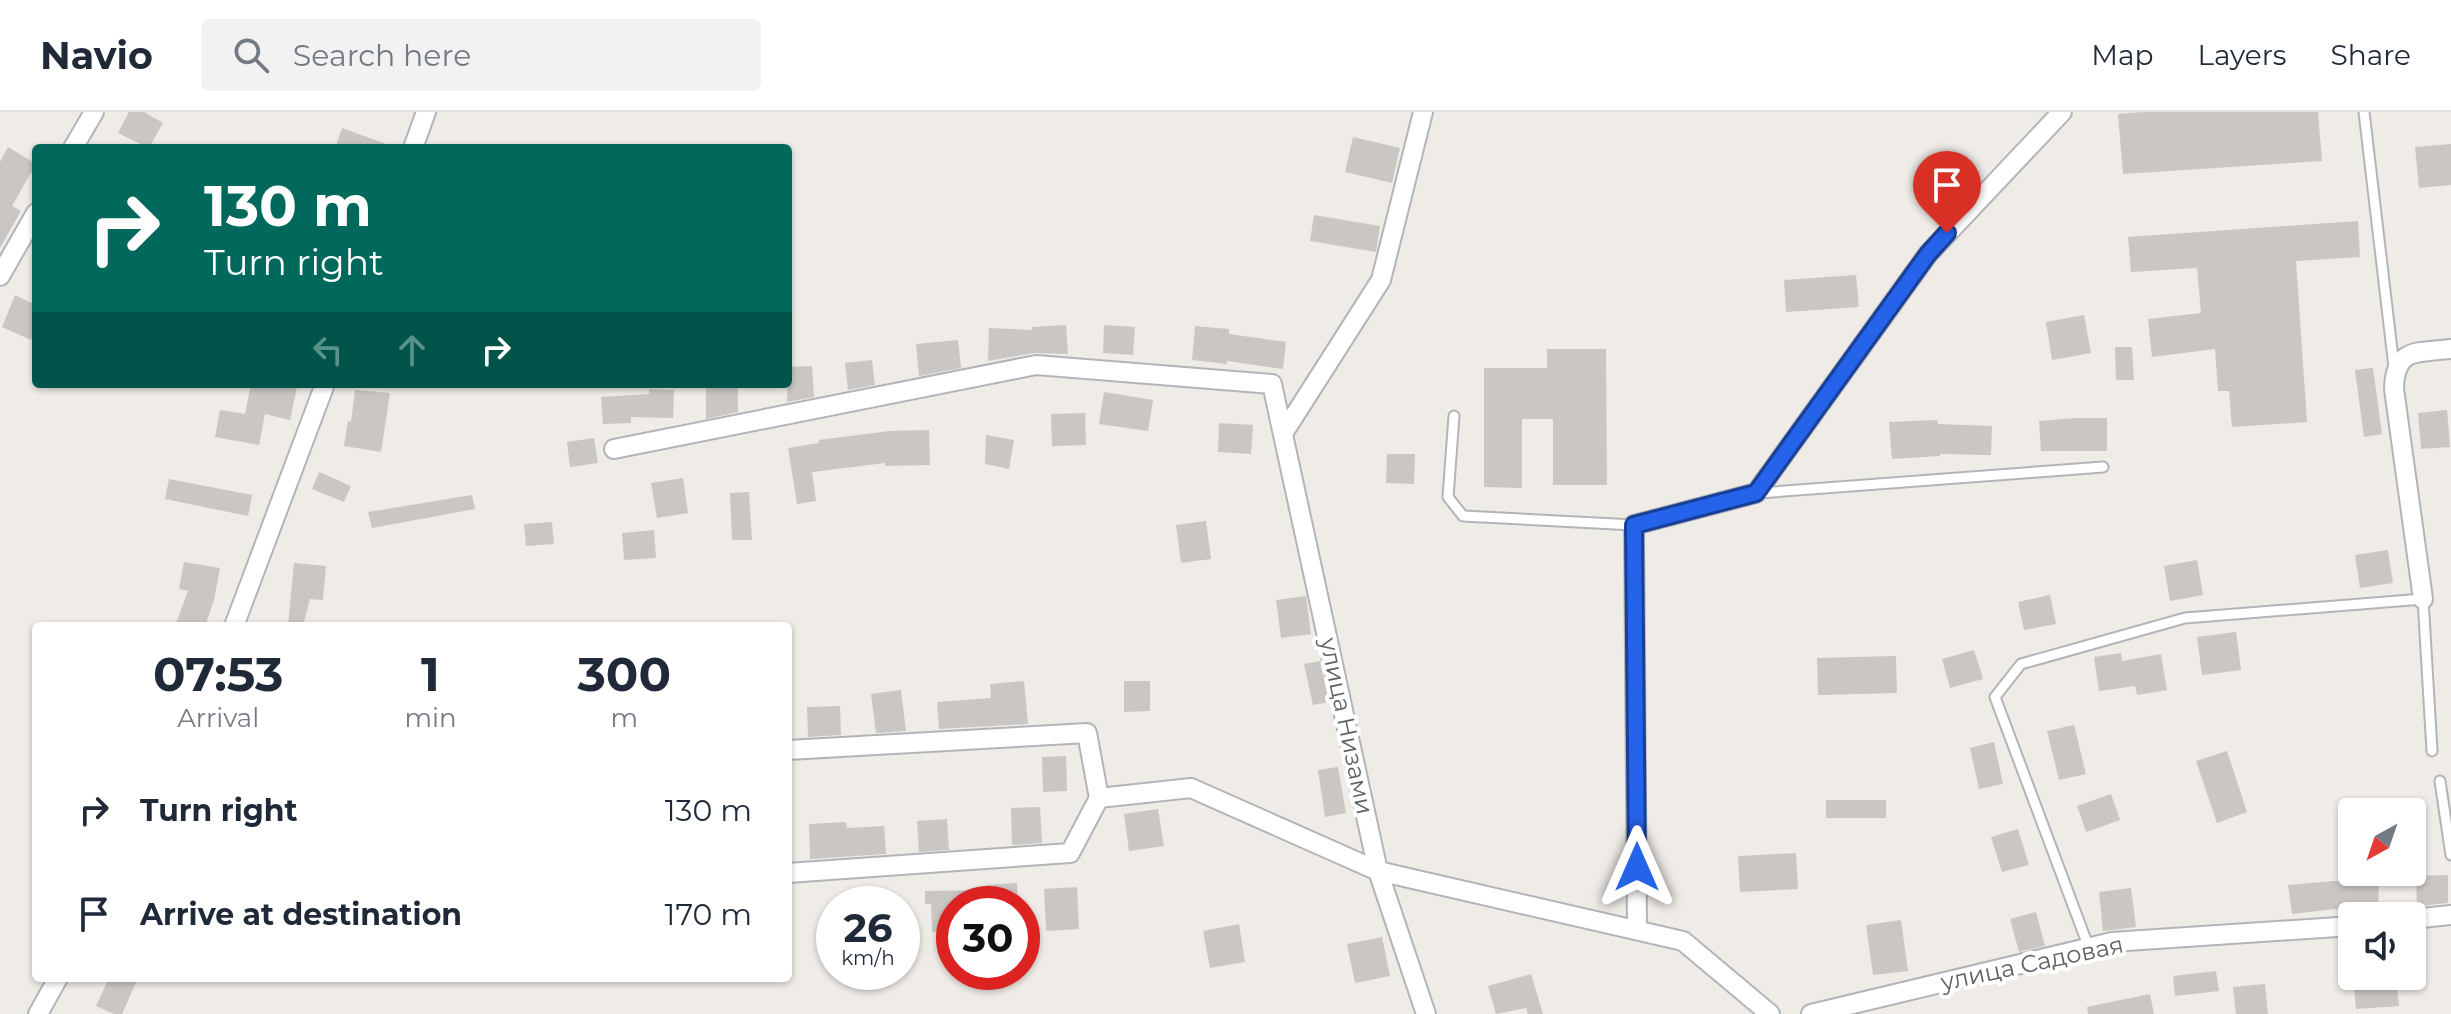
<!DOCTYPE html>
<meta charset="utf-8">
<style>
:root{--surface:#fff;--page:#f2f2f3;--text:#1f2937;--muted:#747a83;--line:#e0e1e3}
body{margin:0;font-family:Montserrat,sans-serif;background:var(--page);color:var(--text);height:100vh;display:flex;flex-direction:column;font-size:30px;white-space:nowrap}
*{box-sizing:border-box;margin:0}
p{font-size:26px;color:var(--muted)}
.icon{flex:none;width:44px;height:44px;fill:none;stroke:currentColor;stroke-width:2;stroke-linecap:round;stroke-linejoin:round}
.map{position:relative;flex:1;overflow:hidden}
.side{position:absolute;left:32px;top:510px;width:760px;height:360px;display:flex;flex-direction:column;background:var(--surface);border-radius:8px;box-shadow:0 2px 6px #0004}
.side>*{flex:none}
.top-card{position:absolute;left:32px;top:32px;width:760px;height:244px;border-radius:8px;box-shadow:0 2px 6px #0004;background:#00695c;color:#fff;overflow:hidden}
.needle{width:52px;rotate:220deg}
.buttons{position:absolute;left:2338px;top:686px;display:grid;gap:16px}
.buttons a{display:grid;place-items:center;width:88px;height:88px;border-radius:8px;background:var(--surface);box-shadow:0 2px 6px #0004;font-size:40px}
.speed{position:absolute;left:816px;top:774px;display:flex;gap:16px;font-size:40px;font-weight:700;text-align:center}
.speed>*{display:grid;place-content:center;width:104px;height:104px;border-radius:50%;background:var(--surface);box-shadow:0 2px 6px #0004;line-height:1}
.speed small{font-size:20px;font-weight:400}
.speed .limit{border:12px solid #d22;background:#fff;color:#111}
.pin{position:absolute;display:grid;place-items:center;width:68px;height:68px;color:#fff;margin:-82px -34px;border-radius:50% 50% 50% 0;rotate:-45deg;box-shadow:0 0 8px #0007}
.pin .icon{rotate:45deg}
.me{position:absolute;width:88px;margin:-44px;rotate:0deg;stroke-linejoin:round;filter:drop-shadow(0 0 6px #0008)}
.turn{display:flex;align-items:center;gap:28px;height:168px;padding:0 40px;font-size:36px}
.turn .icon{width:104px;height:104px;stroke-width:2.5}
.turn b{display:block;font-size:56px;line-height:68px}
.lanes{display:flex;align-items:center;height:76px;padding:0 40px;background:#0003;justify-content:center;gap:40px;direction:ltr}
.lanes .off{opacity:.35}
.eta{display:flex;justify-content:space-evenly;align-items:center;height:136px;text-align:center}
.eta b{font-size:48px;font-weight:700;line-height:56px}
ul{padding:0;list-style:none}
li{display:flex;align-items:center;gap:24px;height:104px;padding:0 40px}
li div{flex:1}
li b{display:block;font-size:30px}
li em{font-style:normal}
header{display:flex;align-items:center;gap:48px;box-sizing:border-box;height:112px;padding:0 40px;background:var(--surface);border-bottom:2px solid var(--line)}
header strong{font-size:38px}
nav{display:flex;gap:44px;margin-inline-start:auto;font-size:28px}
.search{width:560px;height:72px;background:var(--page);display:flex;align-items:center;gap:20px;box-sizing:border-box;padding:0 28px;border-radius:8px;color:var(--muted);font-size:30px}
.map>svg:first-child{display:block}
</style>
<header>
<strong>Navio</strong>
<div class="search"><svg class="icon" aria-label="search" viewBox="0 0 24 24"><circle cx="10" cy="10" r="6"/><path d="M15 15l6 6"/></svg>Search here</div>
<nav><a>Map</a><a>Layers</a><a>Share</a></nav>
</header>
<div class="map">
<svg width="2451" height="902" viewBox="0 0 2451 902">
<rect width="100%" height="100%" fill="#efebe7"/>
<path fill="#cac6c3" d="M129,0H144L163,11L149,36L118,21Z
M2144,0H2318L2322,49L2123,62L2118,2Z
M342,16L392,34V36H335Z
M1353,25L1400,36L1392,71L1345,60Z
M2451,32V73L2419,76L2415,35Z
M8,35L36,52L12,94L21,99L0,136V50Z
M1314,103L1380,114L1376,140L1310,129Z
M2358,109L2360,145L2296,149L2307,310L2232,315L2229,279H2218L2215,237L2152,245L2148,207L2201,201L2197,156L2131,160L2128,125Z
M1856,163L1859,195L1786,200L1784,168Z
M15,183L36,193V215L31,228L2,215Z
M2084,203L2091,241L2052,248L2046,210Z
M1066,213L1068,242L1034,241L988,249L989,216L1032,218V215Z
M1104,213L1135,215L1133,243L1103,241Z
M1195,214L1229,217V222L1286,230L1283,257L1227,249V252L1192,248Z
M958,228L961,256L919,264L916,232Z
M2115,235H2132L2134,268H2116Z
M1547,237H1606L1607,373H1553V307H1522V376L1484,375V256H1547Z
M872,248L875,273L848,278L845,251Z
M812,254L814,285L787,290L788,255Z
M2373,256L2382,322L2364,325L2355,258Z
M251,272H285L297,275L290,308L265,302L259,333L215,325L220,298L245,302Z
M706,275L738,276V300L706,307Z
M649,277L674,278L673,306L631,305V311L603,312L601,285L649,282Z
M355,278L390,281L381,340L344,334L348,309L351,310Z
M1104,280L1153,288L1148,319L1099,312Z
M2447,298L2450,335L2421,337L2418,301Z
M1085,301L1086,333L1052,334L1051,302Z
M2076,306H2107V339H2041L2039,309Z
M1937,308L1938,312L1992,314L1991,343L1940,342V344L1892,347L1889,310Z
M1219,311L1253,313L1251,342L1218,340Z
M929,318L930,353L885,354V351L812,360L816,389L797,392L788,336L819,331V328L889,319Z
M986,323L1014,328L1009,357L985,352Z
M594,326L598,351L570,355L567,330Z
M1387,342H1415L1414,372L1386,371Z
M319,360L351,374L344,390L312,377Z
M683,366L688,401L657,406L651,371Z
M169,367L252,383L248,404L165,387Z
M749,380L752,428H732L730,381Z
M472,383L475,397L372,416L368,400Z
M1206,409L1211,447L1181,451L1176,413Z
M552,410L554,432L526,434L524,412Z
M654,418L656,446L624,448L622,421Z
M2388,438L2393,471L2360,476L2355,443Z
M2197,448L2203,483L2170,489L2164,454Z
M184,450L220,456L214,488L205,514H175L188,479L179,477Z
M294,451L326,454L323,488L310,487L303,514H288Z
M2050,483L2056,512L2024,518L2018,490Z
M1306,484L1311,522L1281,526L1276,488Z
M2236,520L2241,558L2202,563L2197,525Z
M1974,538L1983,567L1950,576L1942,547Z
M2121,541L2122,549L2161,542L2167,578L2137,583L2135,574L2099,579L2094,545Z
M1896,544L1897,581L1818,583L1817,546Z
M1320,549L1329,590L1313,593L1304,552Z
M1024,569L1028,612L939,617L937,590L991,586L990,572Z
M1124,569H1150V599L1124,600Z
M901,578L906,619L876,621L871,582Z
M840,594L841,623L808,625L807,595Z
M2074,613L2086,662L2059,668L2047,619Z
M1994,630L2003,672L1979,677L1970,636Z
M2227,639L2247,700L2217,711L2196,649Z
M1066,644L1067,679L1043,680L1042,645Z
M1338,655L1346,701L1325,705L1318,658Z
M2111,682L2120,708L2086,720L2077,694Z
M1826,688H1886V706H1826Z
M1040,695L1042,731L1012,733L1011,696Z
M1158,697L1164,734L1129,739L1124,702Z
M947,707L949,738L919,740L917,709Z
M846,710L847,716L884,714L886,742L810,747L809,712Z
M2018,717L2029,753L2002,760L1991,725Z
M1796,741L1798,777L1740,780L1738,744Z
M2448,763V791L2417,794L2416,764Z
M2334,769H2379L2378,798L2335,797L2292,802L2288,773Z
M1017,771L1018,792H954V819L932,820L931,792H925V779L987,778L986,773Z
M1077,775L1079,817L1046,819L1044,777Z
M2131,776L2136,815L2103,819L2099,780Z
M2036,800L2045,834L2019,840L2010,807Z
M1901,808L1908,859L1873,863L1866,813Z
M1239,812L1245,850L1210,856L1203,819Z
M1382,825L1390,864L1355,871L1347,832Z
M2216,859L2219,879L2175,884L2173,864Z
M1531,862L1543,902H1528L1526,896L1496,902L1488,874Z
M2353,864H2396L2399,894L2356,897Z
M109,866H138L122,902H114L96,894Z
M2265,872L2268,902H2236L2233,875Z
M2150,882L2154,902H2088L2087,895Z"/>
<g fill="none" stroke-linecap="round" stroke-linejoin="round">
<defs>
<path id="service" d="M2364,0L2394,255
M1454,304L1448,385L1463,404L1634,413
M1759,381L2103,355
M2440,669L2451,743
M2089,836L1995,585L2021,552L2185,506L2423,487L2432,639"/>
<path id="minor" d="M73,36L94,0
M413,36L426,0
M0,164L36,101
M1284,320L1381,168L1423,0
M614,337L1036,253L1272,272L1378,759L1426,902
M2423,487L2394,277C2395,235 2417,241 2451,237
M234,514L325,272
M788,638L1087,621L1099,686
M788,761L1070,741L1099,686L1191,676L1378,759L1683,829L1770,902
M2412,807L2451,803
M1637,817L1634,413L1756,381L1928,142L2062,0
M38,902L58,866
M1811,902L2112,830L2352,814"/>
</defs>
<use href="#service" stroke="#b2b5b7" stroke-width="13"/>
<use href="#minor" stroke="#b2b5b7" stroke-width="22"/>
<use href="#service" stroke="#fff" stroke-width="9"/>
<use href="#minor" stroke="#fff" stroke-width="18"/>
</g>
<g fill="none" stroke-linecap="round" stroke-linejoin="round">
<defs>
<path id="route" d="M1637,755L1634,413L1756,381L1928,142L1947,121"/>
</defs>
<use href="#route" stroke="#184099" stroke-width="20"/>
<use href="#route" stroke="#2563eb" stroke-width="14"/>
</g>
<g text-anchor="middle" dominant-baseline="central" stroke-width="8" stroke-linejoin="round" paint-order="stroke">
<g font-size="24" fill="#5e6365" stroke="#fff">
<text transform="translate(1347 614) rotate(78)">улица Низами</text>
<text transform="translate(2032 851) rotate(-12)">улица Садовая</text>
</g>
</g>
</svg>
<div class="buttons">
<a><svg class="needle" viewBox="-14 -14 28 28"><path d="M0-13l5 13h-10z" fill="#e53935"/><path d="M0 13l5-13h-10z" fill="#747a83"/></svg></a>
<a><svg class="icon" aria-label="sound" viewBox="0 0 24 24"><path d="M4 9h4l5-4v14l-5-4H4zM17 9q2 3 0 6"/></svg></a>
</div>
<div class="speed"><div>26<small>km/h</small></div><div class="limit">30</div></div>
<div class="pin" style="left:1947px;top:121px;background:#d93025"><svg class="icon" aria-label="arrive" viewBox="0 0 24 24"><path d="M6 21V4h12l-3 4 3 4H6"/></svg></div>
<svg class="me" style="left:1637px;top:755px" viewBox="-20 -20 40 40"><path d="M0-17L14 15 0 8-14 15z" fill="#2563eb" stroke="#fff" stroke-width="4"/></svg>
<div class="top-card">
<div class="turn"><svg class="icon" aria-label="right" viewBox="0 0 24 24"><path d="M7 20v-9h11M14 6l5 5-5 5"/></svg><div><b>130 m</b>Turn right</div></div>
<div class="lanes"><svg class="icon off" aria-label="left" viewBox="0 0 24 24"><path d="M17 20v-9H6M10 6l-5 5 5 5"/></svg><svg class="icon off" aria-label="ahead" viewBox="0 0 24 24"><path d="M12 20V5M6 11l6-6 6 6"/></svg><svg class="icon" aria-label="right" viewBox="0 0 24 24"><path d="M7 20v-9h11M14 6l5 5-5 5"/></svg></div>
</div>
<section class="side">
<div class="eta">
<div><b>07:53</b><p>Arrival</p></div>
<div><b>1</b><p>min</p></div>
<div><b>300</b><p>m</p></div>
</div>
<ul>
<li><svg class="icon" aria-label="right" viewBox="0 0 24 24"><path d="M7 20v-9h11M14 6l5 5-5 5"/></svg><div><b>Turn right</b></div><em>130 m</em></li>
<li><svg class="icon" aria-label="arrive" viewBox="0 0 24 24"><path d="M6 21V4h12l-3 4 3 4H6"/></svg><div><b>Arrive at destination</b></div><em>170 m</em></li>
</ul>
</section>
</div>
